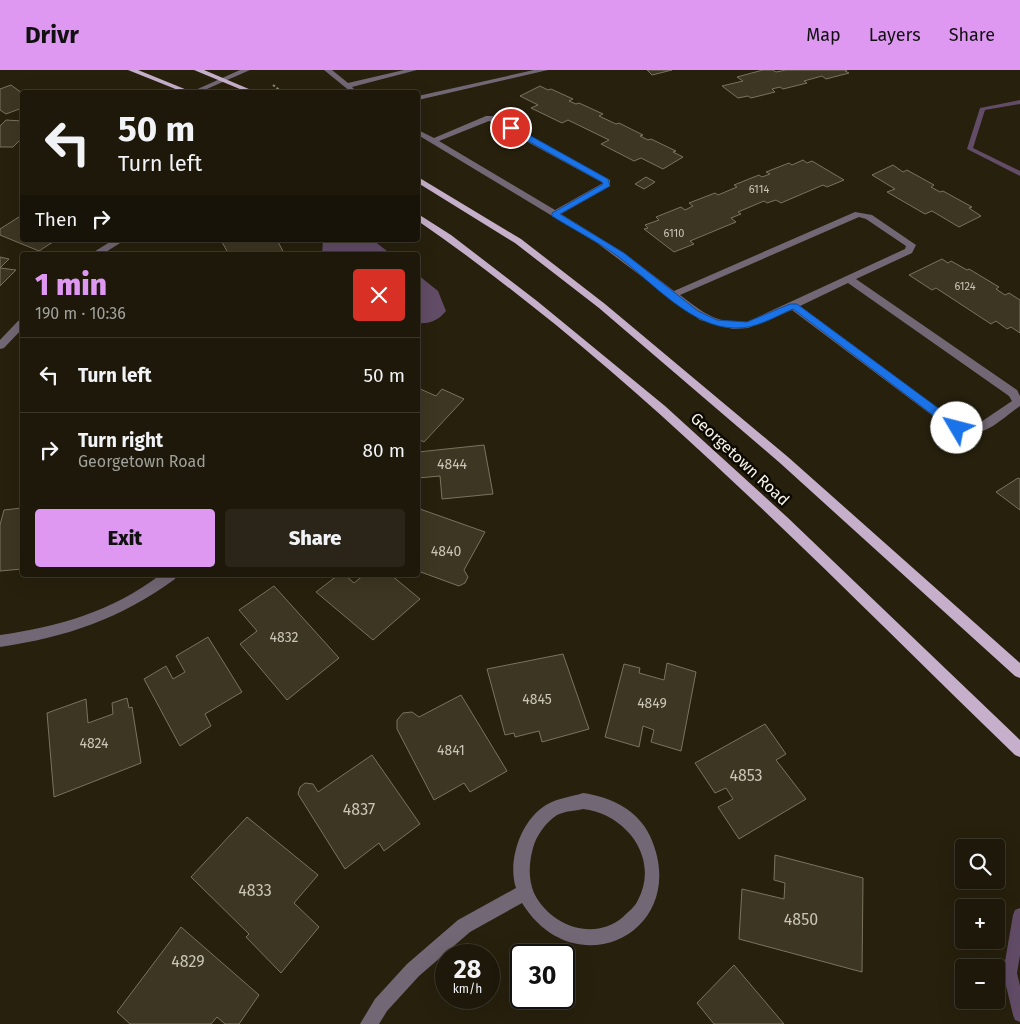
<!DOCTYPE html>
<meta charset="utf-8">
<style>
:root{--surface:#1d180a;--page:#2a2518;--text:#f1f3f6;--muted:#a0a09c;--line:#3b372b;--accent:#df98f1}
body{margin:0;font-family:"Fira Sans",sans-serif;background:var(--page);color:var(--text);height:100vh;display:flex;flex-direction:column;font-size:19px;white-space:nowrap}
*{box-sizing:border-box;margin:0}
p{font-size:16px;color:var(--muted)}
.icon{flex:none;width:28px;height:28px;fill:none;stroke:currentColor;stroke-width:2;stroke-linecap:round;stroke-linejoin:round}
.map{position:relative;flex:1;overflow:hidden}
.panel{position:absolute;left:20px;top:182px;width:400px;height:325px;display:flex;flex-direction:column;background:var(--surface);border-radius:5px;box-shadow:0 5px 20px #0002,0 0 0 1px var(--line)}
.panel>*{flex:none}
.banner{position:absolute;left:20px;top:20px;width:400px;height:152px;border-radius:5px;box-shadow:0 5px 20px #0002,0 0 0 1px var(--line);background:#1d180a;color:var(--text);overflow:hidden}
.buttons{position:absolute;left:955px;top:769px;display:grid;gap:10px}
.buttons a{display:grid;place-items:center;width:50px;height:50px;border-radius:5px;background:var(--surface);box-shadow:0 5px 20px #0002,0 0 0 1px var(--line);font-size:25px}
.speed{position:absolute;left:435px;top:874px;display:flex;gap:10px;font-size:25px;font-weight:700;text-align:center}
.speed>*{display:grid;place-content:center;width:65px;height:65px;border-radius:50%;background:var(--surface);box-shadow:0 5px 20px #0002,0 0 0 1px var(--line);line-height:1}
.speed small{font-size:12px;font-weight:400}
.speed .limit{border:2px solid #111;border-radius:8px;background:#fff;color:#111}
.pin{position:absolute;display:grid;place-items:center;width:42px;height:42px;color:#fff;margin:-21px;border:2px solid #fff;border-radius:50%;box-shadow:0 1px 5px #0007}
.me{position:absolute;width:55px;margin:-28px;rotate:307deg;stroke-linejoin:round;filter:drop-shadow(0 0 4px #0008)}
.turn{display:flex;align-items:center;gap:18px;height:105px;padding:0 15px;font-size:22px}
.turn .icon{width:65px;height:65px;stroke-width:2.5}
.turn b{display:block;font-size:35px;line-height:42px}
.then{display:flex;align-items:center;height:48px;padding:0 15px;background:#0003;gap:10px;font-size:19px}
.round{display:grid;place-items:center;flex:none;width:52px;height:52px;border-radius:5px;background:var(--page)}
.headline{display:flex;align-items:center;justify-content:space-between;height:85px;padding:0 15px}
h1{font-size:30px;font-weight:800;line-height:38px;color:var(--accent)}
.primary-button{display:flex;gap:10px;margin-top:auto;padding:10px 15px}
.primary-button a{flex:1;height:58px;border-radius:5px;background:var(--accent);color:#111;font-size:20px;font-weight:800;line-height:58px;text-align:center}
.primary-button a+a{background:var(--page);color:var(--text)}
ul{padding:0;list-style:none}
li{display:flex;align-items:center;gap:15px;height:75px;padding:0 15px;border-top:1px solid var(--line)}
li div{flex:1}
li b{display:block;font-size:19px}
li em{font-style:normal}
header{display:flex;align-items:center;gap:30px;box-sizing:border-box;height:70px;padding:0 25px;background:var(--accent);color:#111}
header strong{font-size:24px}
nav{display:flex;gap:28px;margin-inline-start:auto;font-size:18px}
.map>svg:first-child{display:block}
</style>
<header>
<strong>Drivr</strong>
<nav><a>Map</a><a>Layers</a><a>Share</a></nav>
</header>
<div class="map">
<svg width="1020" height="954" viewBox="0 0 1020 954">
<rect width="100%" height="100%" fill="#27200d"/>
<path fill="#624c67" d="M323,170H373L392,185H322Z
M418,205L438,221L446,241C439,250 430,254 418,253Z"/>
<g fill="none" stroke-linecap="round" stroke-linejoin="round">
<path fill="#624c67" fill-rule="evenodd" d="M1020,30V34L985,40L973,78L1020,101V106L967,79L980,38Z
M1020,838V885L1017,903L1020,916V952L1015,950L1013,945L1003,903L1013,845L1015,840Z"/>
</g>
<path fill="#3d3622" stroke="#7b735e" d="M647,0H672L652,5Z
M763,0H773L776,2L786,0H847L845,1L849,3L826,9L822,6L804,11L807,13L783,19L780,17L772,19L775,22L751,28L748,26L738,28L722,16L743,11L737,7Z
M11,15L22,23V38L6,44L0,40V19Z
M540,16L548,20L551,19L573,29L569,31L576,34L579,33L603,44L599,46L616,54L619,53L643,65L640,66L648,70L651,69L676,81L673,82L683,87L663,99L641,88L634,91L601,74L609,70L568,50L562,53L531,38L538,35L520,26Z
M6,50L22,51V68L13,77H0V56Z
M803,90L807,93L812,91L844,110L827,117L823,115L781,133L776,130L767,133L764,131L738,142L741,144L731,148L736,152L690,171L694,174L674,182L644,159L648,158L645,155L659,150L656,147L681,137L685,140L693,136L689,133L715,123L718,125L737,117L734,115L759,105L762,107L770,104L766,102L789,93L792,95Z
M893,95L903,102L907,100L934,115L931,117L940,122L943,121L972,137L969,138L981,146L959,157L932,141L925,144L887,122L895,119L872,105Z
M646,107L655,112L644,119L635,114Z
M22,145V170H56L39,181L0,165V159Z
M221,170H277L285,185H229Z
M0,187L9,189L0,198L16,200L0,216Z
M942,189L948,193L951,191L967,200L969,199L999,217L996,219L1005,225L1009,223L1020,230V263L1011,257L1007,259L996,251L991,254L936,218L932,220L909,205Z
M418,318L436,326L442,319L464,329L424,372L418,369Z
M484,375L493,424L442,429L440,406L418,408V382Z
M1018,408L1020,409V440L996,422Z
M22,438V499L0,501V455L4,440Z
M420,439L485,462L464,500L468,507L465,513L459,516L418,501V443Z
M338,505H345L354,513L364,505H391L420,529L373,570L316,522Z
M274,516L339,588L287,630L240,574L257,561L239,540Z
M208,567L242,622L205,644L211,656L180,676L144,609L166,596L173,609L185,602L176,586Z
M563,584L589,659L542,672L539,661L515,667L514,663L505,665L487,599Z
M667,593L696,602L681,681L651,672L654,660L643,656L639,677L605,667L624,594L640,598L639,603L664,610Z
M461,625L507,701L470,722L464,713L434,730L397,659V650L403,643L412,642L419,647Z
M127,628L129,638L132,637L141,693L54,727L47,643L86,629L88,653L113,644L112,633Z
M765,654L786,684L776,690L806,729L739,769L718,737L733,729L726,718L715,723L695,693Z
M372,685L420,754L384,781L379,773L345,799L298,724L300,717L305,713L313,714L318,722Z
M247,747L318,805L294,833L319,857L281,903L246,867L249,864L191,807Z
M775,785L863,808L862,902L739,869L742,819L784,829L785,813L774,810Z
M181,857L259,925L239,954H225L217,947L211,954H130L117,942Z
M734,895L784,954H714L697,933Z"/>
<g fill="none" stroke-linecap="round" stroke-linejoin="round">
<path stroke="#8b8576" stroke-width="2" stroke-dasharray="2.5 2" stroke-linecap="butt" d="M273,15L282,22"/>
<path fill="#726875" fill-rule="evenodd" d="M240,0H250L200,22H191Z
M324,0H332L348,13L404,0H417L352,17L355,20L351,22Z
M534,0H548L418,30V26Z
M486,46H492L610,110V116L561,144L624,183L674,221L855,142L872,145L916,175L912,183L856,209L1017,320L1020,326V336C997,352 982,371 953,361L792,240L748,258L733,259L700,250L597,173L418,65V60L434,68ZM489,51L603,113L555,140L439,71ZM859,147L866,149L906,176L905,179L747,252C716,254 704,243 680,225ZM848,213L1009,326L1012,331L975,356L961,355L800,236Z
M113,170H125L101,185H89Z
M22,250V259L4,278L0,279V270L18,251Z
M160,505H176L175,509C120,549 67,567 0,577V565C58,557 113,541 160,505Z
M583,723C611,727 638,740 650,766C693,860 576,920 522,833L470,862L419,906L387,941L379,954H360L375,929L407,894L458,850L516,818C507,791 521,750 546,735C557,728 571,727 583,723ZM583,739C626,744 660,788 638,830C635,837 629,841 623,847C594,872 550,856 534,823C528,809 529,792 533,778C536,766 546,752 557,745C565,741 575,741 583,739Z"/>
<path fill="#c5afca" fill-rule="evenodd" d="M128,0H138L192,22H183Z
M194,0H204L256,22H247Z
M418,107L521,169L605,234L788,387L1020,593V608L1015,606L780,393L599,238L515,173L418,113Z
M418,144L451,165L537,231L665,336L787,447L1020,670V687L1015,685C864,539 718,388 556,255C511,219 465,183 418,151Z"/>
</g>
<path fill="#1a73e8" stroke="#114b97" d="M508,56H513L608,109L610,116L560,144L624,183L698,241L717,250L747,252L790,234H797L961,355V361H954L793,239C774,247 756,259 735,258C692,258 653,213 620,188C599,172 574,160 552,146V143L603,114L602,112L508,60Z"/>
<g text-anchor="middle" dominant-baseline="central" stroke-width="5" stroke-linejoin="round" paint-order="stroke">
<g font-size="11" fill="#c9c4b6">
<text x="759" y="119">6114</text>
<text x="674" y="163">6110</text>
<text x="965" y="216">6124</text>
</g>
<g font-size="14" fill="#c9c4b6">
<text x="452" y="394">4844</text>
<text x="446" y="481">4840</text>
<text x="284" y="567">4832</text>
<text x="537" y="629">4845</text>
<text x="652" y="633">4849</text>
<text x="94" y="673">4824</text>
<text x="451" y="680">4841</text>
</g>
<g font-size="16" fill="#f8f4e8" stroke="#0d0a04">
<text transform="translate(740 389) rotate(43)">Georgetown Road</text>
</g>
<g font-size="16" fill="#c9c4b6">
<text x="746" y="705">4853</text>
<text x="359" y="739">4837</text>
<text x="255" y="820">4833</text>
<text x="801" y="849">4850</text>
<text x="188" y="891">4829</text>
</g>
</g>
</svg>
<div class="buttons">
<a><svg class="icon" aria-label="search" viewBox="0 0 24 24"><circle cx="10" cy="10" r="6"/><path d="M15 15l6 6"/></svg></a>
<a>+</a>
<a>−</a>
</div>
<div class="speed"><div>28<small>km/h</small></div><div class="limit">30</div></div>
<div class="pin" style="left:511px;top:58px;background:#d93025"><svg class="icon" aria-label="arrive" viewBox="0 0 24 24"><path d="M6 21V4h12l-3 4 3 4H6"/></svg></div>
<svg class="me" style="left:957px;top:358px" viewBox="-20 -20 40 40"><circle r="19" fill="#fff"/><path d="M0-13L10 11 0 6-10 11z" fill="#1a73e8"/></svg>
<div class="banner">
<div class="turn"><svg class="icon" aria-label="left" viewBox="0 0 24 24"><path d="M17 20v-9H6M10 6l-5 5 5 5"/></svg><div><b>50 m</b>Turn left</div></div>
<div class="then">Then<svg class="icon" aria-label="right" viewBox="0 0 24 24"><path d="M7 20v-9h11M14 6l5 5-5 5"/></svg></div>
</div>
<section class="panel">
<div class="headline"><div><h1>1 min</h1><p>190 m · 10:36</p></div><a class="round" style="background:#d93025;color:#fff"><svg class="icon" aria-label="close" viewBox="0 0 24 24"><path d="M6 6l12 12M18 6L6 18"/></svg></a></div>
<ul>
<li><svg class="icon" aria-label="left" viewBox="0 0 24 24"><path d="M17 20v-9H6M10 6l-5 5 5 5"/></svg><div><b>Turn left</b></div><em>50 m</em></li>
<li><svg class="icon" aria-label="right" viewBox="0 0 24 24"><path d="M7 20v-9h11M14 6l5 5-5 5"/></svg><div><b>Turn right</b><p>Georgetown Road</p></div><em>80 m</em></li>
</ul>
<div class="primary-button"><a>Exit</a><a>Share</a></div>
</section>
</div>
